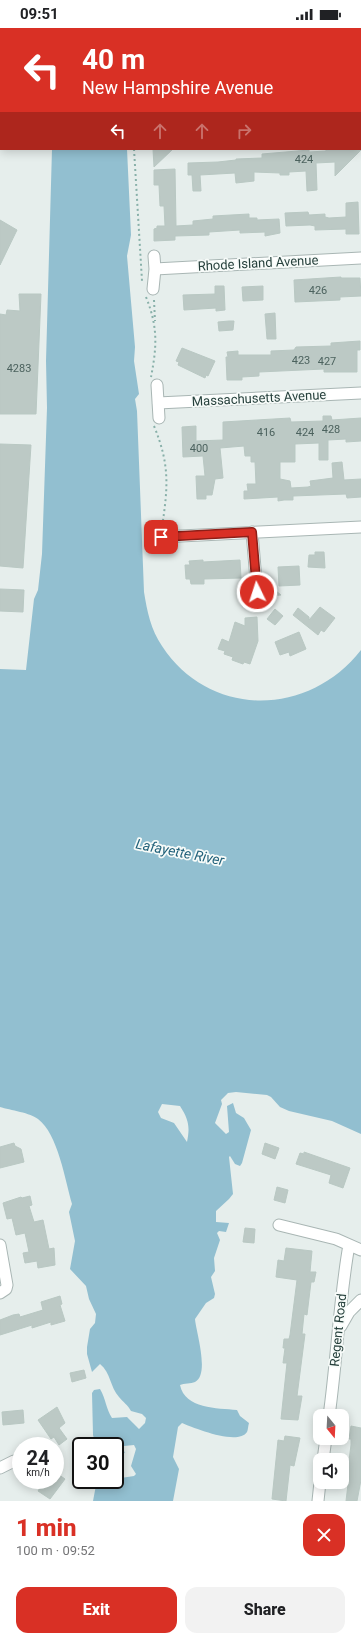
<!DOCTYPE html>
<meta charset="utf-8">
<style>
:root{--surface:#fff;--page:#f2f2f2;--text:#202124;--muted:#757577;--accent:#d93025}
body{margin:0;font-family:Roboto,sans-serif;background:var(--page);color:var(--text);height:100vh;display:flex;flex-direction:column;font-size:15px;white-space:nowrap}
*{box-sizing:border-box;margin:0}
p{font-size:13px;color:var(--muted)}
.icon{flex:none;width:22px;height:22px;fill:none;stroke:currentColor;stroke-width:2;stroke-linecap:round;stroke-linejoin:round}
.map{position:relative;height:1473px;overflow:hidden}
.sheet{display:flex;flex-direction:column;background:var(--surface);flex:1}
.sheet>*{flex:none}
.guide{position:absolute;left:0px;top:0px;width:361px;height:122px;box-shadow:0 2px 10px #0003;background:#d93025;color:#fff;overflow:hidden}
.needle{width:26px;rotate:162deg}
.tools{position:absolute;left:313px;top:1381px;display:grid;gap:8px}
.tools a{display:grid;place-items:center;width:36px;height:36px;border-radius:8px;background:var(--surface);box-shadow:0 2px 10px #0003;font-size:20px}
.speed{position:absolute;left:12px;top:1409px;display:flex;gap:8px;font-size:20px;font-weight:700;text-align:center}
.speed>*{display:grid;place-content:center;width:52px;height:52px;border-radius:50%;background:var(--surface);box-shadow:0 2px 10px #0003;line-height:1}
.speed small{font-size:10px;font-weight:400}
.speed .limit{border:2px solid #111;border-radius:6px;background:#fff;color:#111}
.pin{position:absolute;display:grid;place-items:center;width:34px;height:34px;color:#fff;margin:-17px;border-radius:8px;box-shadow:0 2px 6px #0006}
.me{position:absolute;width:44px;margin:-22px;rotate:356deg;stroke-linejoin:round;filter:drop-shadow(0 0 3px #0008)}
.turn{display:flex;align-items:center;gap:14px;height:84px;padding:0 16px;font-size:18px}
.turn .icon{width:52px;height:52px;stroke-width:2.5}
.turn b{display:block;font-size:28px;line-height:34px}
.lanes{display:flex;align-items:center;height:38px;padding:0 16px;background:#0003;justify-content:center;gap:20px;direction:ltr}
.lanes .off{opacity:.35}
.round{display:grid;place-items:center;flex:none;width:42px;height:42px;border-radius:12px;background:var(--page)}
.overview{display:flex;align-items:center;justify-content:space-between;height:68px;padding:0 16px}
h1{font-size:24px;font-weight:800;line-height:30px;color:var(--accent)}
.button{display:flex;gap:8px;margin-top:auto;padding:8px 16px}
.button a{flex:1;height:46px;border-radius:12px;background:var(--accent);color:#fff;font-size:16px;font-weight:800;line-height:46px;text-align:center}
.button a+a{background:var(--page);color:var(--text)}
.status{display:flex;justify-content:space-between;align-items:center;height:28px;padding:0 20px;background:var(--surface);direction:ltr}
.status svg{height:11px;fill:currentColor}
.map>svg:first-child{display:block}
</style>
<div class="status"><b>09:51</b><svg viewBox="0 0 49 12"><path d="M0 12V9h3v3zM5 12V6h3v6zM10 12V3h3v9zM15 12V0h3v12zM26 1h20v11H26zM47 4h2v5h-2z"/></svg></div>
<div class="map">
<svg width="361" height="1473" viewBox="0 0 361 1473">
<rect width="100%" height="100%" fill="#e6eeec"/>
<path fill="#92bfd0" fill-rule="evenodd" d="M52,121H127L131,207L127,228L135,319L134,333L139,366L135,371L137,383L144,564C147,583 151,602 162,618C210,691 309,689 361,622V1106L332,1093L289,1083L280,1079L271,1069L267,1067L236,1064L228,1065L221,1072L222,1076L215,1095L226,1106L229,1104L227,1078L233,1075L236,1085L244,1090L251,1102L242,1135L240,1138L235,1136L230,1128L229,1129L233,1166L229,1171L216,1183V1194L229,1195L226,1204L219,1203L217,1205L220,1212L214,1230L215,1243L211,1249L215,1266L214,1270L206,1275L195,1291C196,1304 210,1346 195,1354C191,1356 184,1355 180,1357C185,1381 217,1380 237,1382L240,1388L249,1395C248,1398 248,1402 247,1404C238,1418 194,1400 182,1395L178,1399L173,1429L179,1441L173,1473H93L97,1452H115V1418H96L93,1407L92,1365L94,1362L100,1361C106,1371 106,1381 112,1390L127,1389L139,1401L145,1395L146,1390L142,1386L131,1383C128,1377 123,1374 119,1369C110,1359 111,1345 100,1336L92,1344L87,1326V1319L90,1301L95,1295L96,1286L89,1271L86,1258L70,1241L75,1213L69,1184L72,1176C65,1152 58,1106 38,1091C31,1085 10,1082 0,1079V641L26,642L34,571L38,562L42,526L47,380L46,333ZM162,1076L180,1078C189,1092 190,1099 187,1114L174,1095L161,1090L158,1084ZM134,1417L136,1421L131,1438L136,1446L134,1448L121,1450L119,1448L121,1443L120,1431L125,1424L120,1422L124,1418Z"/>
<path fill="#bcc9c5" stroke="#b9c8c3" d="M153,121H173L154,139Z
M326,121L361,122L335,148V134L316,135L317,162L307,163L306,143L289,144V147H280V145L254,144V153L236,155L235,145L200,147L201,163H193L192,147H188V135L218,134L236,132V131L262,130V126L309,122V124L326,123Z
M175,141L176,198L193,197V193L213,191V188L249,186V190H257V192L279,191L280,205L265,208V204L240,205V202L209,204V207L175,208V212L154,213V201L157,200V198H165L164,178H160L159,157H154V142Z
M358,174L359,206H346V201L315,202V198L310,197L286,198L285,185L308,184L309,187L325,186V189L329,190L346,189V175Z
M0,192L17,202L0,237Z
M341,249V250H360L361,268L340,269V272L295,274L294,252Z
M215,258H224L225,282L216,283V280L184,282L183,267L215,266Z
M263,258V272L243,273L242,259Z
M19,266H41L36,386H0V286L6,287L7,282L20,283Z
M275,285L276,311H267L265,286Z
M229,293H234L233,302L219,303L218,294Z
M360,313V322H357V344H324V341L259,344V348L242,349V352H227L226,329H228L227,324L238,323V327H271V323L294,322L296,319L331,318V315Z
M182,320L215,333L208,348L206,347L205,350L178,337L179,334L176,333Z
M323,388H331L332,392L361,390V413L346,414V411L328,412V432H319V415L295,416V434H280V451L290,453L291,460L308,459L311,458L310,453L333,450L332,435L342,434L344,452L361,451V469L347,470L346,466L293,468V472H284L278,473V469L244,471V463H248L247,456H256L255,434H251V428H245L244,418L220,420L223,450L215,451L212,467H206V471H197L196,448H205L203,428L183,429L182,399L196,398V413L223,412V394L290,390L291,394L323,393Z
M0,416L31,417L23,540L0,538Z
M315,524H324L325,540L308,539L309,527H315Z
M203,532V534L240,532L241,550L204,551V556H191L190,551H186L185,537H190L189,533Z
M299,538L300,557L279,558L278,539Z
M266,555L281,567L267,568Z
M0,561L24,562L23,584L0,583Z
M320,579L335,590L324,604L321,602L318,607L293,587L298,580L309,589V592Z
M275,581L283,588L275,597L267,591Z
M257,589L258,613L250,636L244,634L243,636L232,632L233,629L224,626L225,623L218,621L222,611L229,614L235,594L245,598V590Z
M299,604L306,621L290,628L289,624L280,627L275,614Z
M14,1115L15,1118L21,1121L24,1134L0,1140V1119Z
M265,1115L279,1120L275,1131L262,1126Z
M304,1124L350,1140L343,1160L329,1155L331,1147L296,1136L300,1125L304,1126Z
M277,1159L288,1162L285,1175L274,1172Z
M30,1168L32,1177L29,1178L34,1194L43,1192L49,1221L54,1220L55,1237L38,1240L37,1233L25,1235L23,1225L29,1224L25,1205L16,1207L12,1190L7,1191L3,1175L21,1169L22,1170Z
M245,1200L255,1201L254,1215L243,1214Z
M286,1220L312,1223L310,1244H316L314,1254H311L307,1287L304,1286L302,1306H305L297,1368H302L298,1392L281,1391L287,1335H283L285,1320H283L284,1311H289L290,1307L297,1252L276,1249L278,1232L284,1233Z
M60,1268L62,1276L60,1277L65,1293L51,1297V1294L32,1300V1297L0,1307V1292L13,1287L19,1286L20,1289L43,1282L41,1274Z
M84,1342L86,1350L72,1354L70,1345Z
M57,1379L65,1395L59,1400L67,1411L59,1417L54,1409L51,1411L38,1392Z
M23,1382L24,1395L3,1397L2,1384Z
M351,1398L361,1400V1452L357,1473H346L349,1448H347L351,1417V1411H349Z
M285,1408L300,1410L294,1438L290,1437L286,1473L272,1471L278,1412L284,1413Z
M55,1444L65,1451L50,1471L38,1463L45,1452H55Z"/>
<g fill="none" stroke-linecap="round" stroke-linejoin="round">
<defs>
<path id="service" d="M0,13L1,12
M0,75L1,76"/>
<path id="minor" d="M360,95H361
M155,241L361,230
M153,261L155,241L154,228
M157,357L159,390
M158,375L361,365
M252,504L257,564L260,575
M161,509L361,499
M279,1197L336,1211L361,1222
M0,1217L7,1257L6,1261L0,1265
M341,1298L349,1284L361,1272
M329,1388C337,1331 339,1273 349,1217
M323,1432L326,1410
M0,1440L14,1433
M318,1473L320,1454"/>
<path id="tertiary" d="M26,1V0
M0,108L1,105"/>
</defs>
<use href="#service" stroke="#a9b6b4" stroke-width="8"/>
<use href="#minor" stroke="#a9b6b4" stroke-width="13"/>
<use href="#tertiary" stroke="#a9b6b4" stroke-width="14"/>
<path stroke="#88b0a9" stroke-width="2" stroke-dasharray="2 3" stroke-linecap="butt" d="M130,0V1
M134,121L142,253
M146,269C158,299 157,318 151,349
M154,272L155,293
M154,398C170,437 168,459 162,499"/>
<use href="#service" stroke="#fff" stroke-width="5.5"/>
<use href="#minor" stroke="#fff" stroke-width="11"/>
<use href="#tertiary" stroke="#fff" stroke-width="12"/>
</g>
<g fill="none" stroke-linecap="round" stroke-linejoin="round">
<defs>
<path id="route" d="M161,509L252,504L257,564"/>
</defs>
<use href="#route" stroke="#8d1f18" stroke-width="10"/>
<use href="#route" stroke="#d93025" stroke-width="7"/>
</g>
<g text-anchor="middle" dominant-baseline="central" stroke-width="3.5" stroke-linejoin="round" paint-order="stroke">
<g font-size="11" fill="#4c625e">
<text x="304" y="131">424</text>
<text x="318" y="262">426</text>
<text x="301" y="332">423</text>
<text x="327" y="333">427</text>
<text x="19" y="340">4283</text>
<text x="331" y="401">428</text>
<text x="266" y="404">416</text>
<text x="305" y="404">424</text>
<text x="199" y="420">400</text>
</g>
<g font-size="13" fill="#26403c" stroke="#f7fbf9">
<text transform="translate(258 235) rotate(-3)">Rhode Island Avenue</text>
<text transform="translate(259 370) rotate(-3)">Massachusetts Avenue</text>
<text transform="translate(338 1302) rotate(-84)">Regent Road</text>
</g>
<g font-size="14" font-style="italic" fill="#21617a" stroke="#f7fbf9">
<text transform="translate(180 824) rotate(11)">Lafayette River</text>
</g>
</g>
</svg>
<div class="tools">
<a><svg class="needle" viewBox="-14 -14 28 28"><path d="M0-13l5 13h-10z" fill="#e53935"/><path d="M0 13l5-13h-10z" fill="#757577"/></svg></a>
<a><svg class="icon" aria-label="sound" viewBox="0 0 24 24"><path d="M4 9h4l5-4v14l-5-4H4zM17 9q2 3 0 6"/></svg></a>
</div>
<div class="speed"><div>24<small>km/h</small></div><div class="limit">30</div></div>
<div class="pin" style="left:161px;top:509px;background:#d93025"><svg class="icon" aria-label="arrive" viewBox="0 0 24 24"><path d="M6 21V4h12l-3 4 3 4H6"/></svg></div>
<svg class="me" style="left:257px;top:564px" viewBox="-20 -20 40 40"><circle r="17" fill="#d93025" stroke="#fff" stroke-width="3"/><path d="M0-11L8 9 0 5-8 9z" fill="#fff"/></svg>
<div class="guide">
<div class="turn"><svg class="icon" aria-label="left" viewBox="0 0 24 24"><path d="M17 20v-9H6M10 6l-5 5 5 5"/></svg><div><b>40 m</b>New Hampshire Avenue</div></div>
<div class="lanes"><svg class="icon" aria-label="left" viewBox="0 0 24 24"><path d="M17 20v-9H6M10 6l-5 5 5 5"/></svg><svg class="icon off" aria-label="ahead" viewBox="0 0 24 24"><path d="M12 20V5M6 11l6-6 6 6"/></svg><svg class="icon off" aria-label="ahead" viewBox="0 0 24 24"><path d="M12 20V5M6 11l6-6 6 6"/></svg><svg class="icon off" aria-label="right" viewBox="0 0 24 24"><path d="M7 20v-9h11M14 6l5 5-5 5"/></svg></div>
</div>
</div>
<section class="sheet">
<div class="overview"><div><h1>1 min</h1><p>100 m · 09:52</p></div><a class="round" style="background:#d93025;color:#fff"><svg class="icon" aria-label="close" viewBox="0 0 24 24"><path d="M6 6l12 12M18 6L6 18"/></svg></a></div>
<div class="button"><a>Exit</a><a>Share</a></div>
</section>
